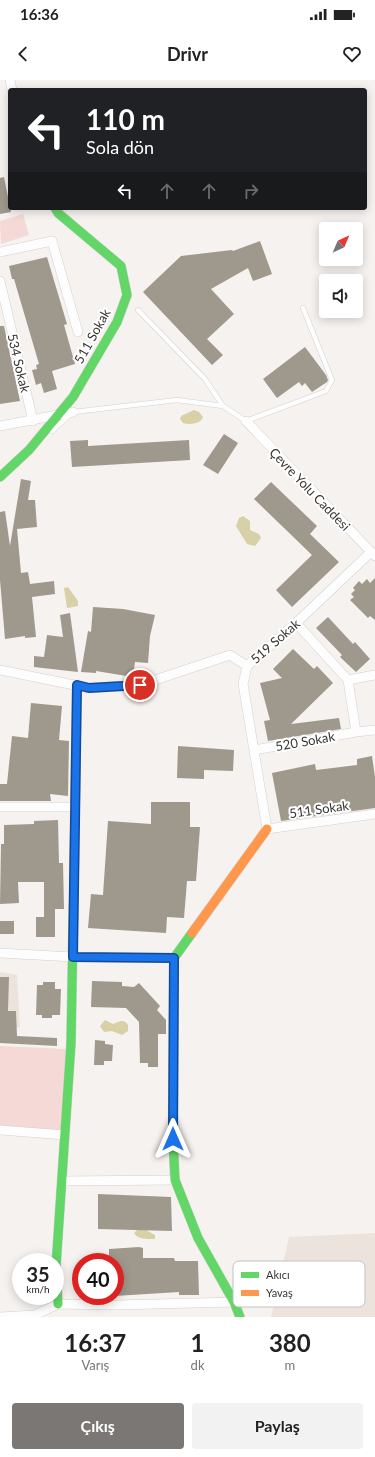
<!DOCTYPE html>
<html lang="tr">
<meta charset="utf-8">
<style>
:root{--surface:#fff;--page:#f2f2f2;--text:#222;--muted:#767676;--accent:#7a7774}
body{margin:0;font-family:Lato,sans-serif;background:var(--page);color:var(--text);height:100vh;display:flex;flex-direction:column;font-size:15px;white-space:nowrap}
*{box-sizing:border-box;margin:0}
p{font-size:13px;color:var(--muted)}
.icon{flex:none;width:22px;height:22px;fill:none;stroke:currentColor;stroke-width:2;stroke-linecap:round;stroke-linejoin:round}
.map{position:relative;height:1237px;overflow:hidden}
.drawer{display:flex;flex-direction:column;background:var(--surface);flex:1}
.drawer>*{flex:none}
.hud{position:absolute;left:8px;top:8px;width:359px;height:122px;border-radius:4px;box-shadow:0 2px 10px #0003;background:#202124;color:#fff;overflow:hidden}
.needle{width:26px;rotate:44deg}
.buttons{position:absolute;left:319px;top:142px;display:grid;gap:8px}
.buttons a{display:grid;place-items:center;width:44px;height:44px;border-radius:4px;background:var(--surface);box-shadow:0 2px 10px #0003;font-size:20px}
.speed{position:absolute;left:12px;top:1173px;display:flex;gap:8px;font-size:20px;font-weight:700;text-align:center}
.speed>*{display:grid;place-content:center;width:52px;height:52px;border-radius:50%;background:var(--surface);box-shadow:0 2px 10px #0003;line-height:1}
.speed small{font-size:10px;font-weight:400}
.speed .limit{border:6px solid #d22;background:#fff;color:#111}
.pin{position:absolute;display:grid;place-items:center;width:34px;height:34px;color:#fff;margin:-17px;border:2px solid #fff;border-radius:50%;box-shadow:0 1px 4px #0007}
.me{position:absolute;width:44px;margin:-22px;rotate:0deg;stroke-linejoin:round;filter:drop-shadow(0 0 3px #0008)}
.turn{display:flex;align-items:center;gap:14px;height:84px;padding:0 12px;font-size:18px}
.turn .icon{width:52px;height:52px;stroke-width:2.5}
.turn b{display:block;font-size:28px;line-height:34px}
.lanes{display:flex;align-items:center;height:38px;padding:0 12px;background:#0003;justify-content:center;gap:20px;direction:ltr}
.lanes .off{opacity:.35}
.eta{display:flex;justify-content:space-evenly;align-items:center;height:68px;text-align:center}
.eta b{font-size:24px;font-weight:700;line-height:28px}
.cta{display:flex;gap:8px;margin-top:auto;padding:8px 12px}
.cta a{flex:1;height:46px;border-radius:4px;background:var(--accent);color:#fff;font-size:16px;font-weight:700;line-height:46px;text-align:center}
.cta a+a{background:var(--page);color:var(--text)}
.status{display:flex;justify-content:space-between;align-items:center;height:28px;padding:0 20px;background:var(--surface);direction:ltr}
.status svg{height:11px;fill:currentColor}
header{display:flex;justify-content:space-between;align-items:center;height:52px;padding:0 12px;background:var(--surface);font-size:18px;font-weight:700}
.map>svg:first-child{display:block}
</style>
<div class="status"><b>16:36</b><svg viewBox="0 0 49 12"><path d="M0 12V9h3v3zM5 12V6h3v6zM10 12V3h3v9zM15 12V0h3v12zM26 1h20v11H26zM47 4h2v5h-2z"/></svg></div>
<header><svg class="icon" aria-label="back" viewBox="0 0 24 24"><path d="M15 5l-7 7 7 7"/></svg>Drivr<svg class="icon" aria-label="heart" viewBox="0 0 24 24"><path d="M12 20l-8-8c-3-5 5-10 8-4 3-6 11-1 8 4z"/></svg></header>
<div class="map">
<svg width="375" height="1237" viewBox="0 0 375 1237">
<rect width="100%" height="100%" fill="#f6f2ef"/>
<path fill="#ece3dc" d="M0,892L17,895L20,947L0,948Z
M375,1153V1237H271L289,1157Z"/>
<path fill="#f4d9d6" d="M23,134L29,155L1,164L0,141Z
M0,966L66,969L63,1050L0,1047Z"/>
<path fill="#d8d0a6" d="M194,330L199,332L203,337C201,344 189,345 183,343L180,339L181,336Z
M243,436L250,441V450L259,454L261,458L255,466L247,464L236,446L239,438Z
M68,507L78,521V526L67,528L64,508Z
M105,940L113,944C119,942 123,938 128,945V951L122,955L112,951L104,952L100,946Z
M144,1149L155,1155V1159C148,1159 138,1160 134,1153L137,1150Z"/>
<path fill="#9f988d" d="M4,97L11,132L0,134V98Z
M260,161L272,194L253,201L248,188L211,209L234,234L207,259L223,275L212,285L143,212L181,176L232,170L233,171Z
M47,177L67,244L64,245L75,284L52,291L57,309L44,313L41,303L36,305L32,290L37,289L36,285L39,284L14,199H12L9,186Z
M0,246H4L20,321L0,324Z
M305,267L326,295L328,300L327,302L312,312L305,303L302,306L299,302L277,318L263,299Z
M224,354L238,363L218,394L203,385Z
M88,360V366L189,360L190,380L72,387L70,361Z
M21,399L31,401L28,420H35L37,447L17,449L21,493L28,492L30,504L54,501L55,514L32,517L36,557L25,558V556L5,559L0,500V432L5,431L10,466Z
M271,402L317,446L310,454L339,482L292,527L276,510L312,475L254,419Z
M375,498V540L370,536L368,538L350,520L354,517L351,514L355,510L353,508L359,501L362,504L367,499L370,503Z
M93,527L123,529L155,535L150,556L148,583L135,582L133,597L96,591V593L81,592L88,551L91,552Z
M70,533L78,592L34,587V576L44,577L47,555L63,557L60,535Z
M328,537L353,564L355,562L370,579L356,592L340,577L342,575L316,548Z
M293,569L314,589L317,586L333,603L291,644L339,638L341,649L268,661L264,641L270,640L260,603L282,598L273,589Z
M31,623L62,626L59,660L69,661L68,716L50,714L51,721H0V704H7L12,656L28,658Z
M178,666L234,670L233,691L204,690V699L177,698Z
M372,676L375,697V728L281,741L272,693L315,684L316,690L357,685V679Z
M151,722H190V747H200L196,801H187L184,838L167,837L166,853L88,848L91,814L103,815L108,741L151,744Z
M58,740L59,783H63L64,829H55V857H36V837H44V802H18L19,823L0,824L1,764H4V745L34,744V741Z
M0,841H14V854H0Z
M0,897H9L8,931H16L17,956L57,958V966L0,963Z
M92,901L122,902V906L134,907L139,903L160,926L157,930L166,940V954H158V987H148V983H140L139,942L126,928L91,927Z
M43,902H55V909H61L60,935H52V938H42V935H36L37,905H43Z
M95,960L105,961V964L113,965L112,981H104V985H94Z
M98,1114L171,1117L172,1151L98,1149Z
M139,1167L143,1168V1178H174L175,1181H198L199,1215H179V1212L115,1216V1182H109V1169Z"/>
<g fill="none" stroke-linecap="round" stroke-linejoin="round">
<defs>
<path id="lane" d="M138,230L205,299L223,326
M52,351L73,332L177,320L223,326L246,341L326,311L332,300L303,228"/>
<path id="street" d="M10,0L12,10
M0,172L52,161L78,252
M0,201L33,341
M246,341L375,476
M0,346L73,332
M371,472L296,543L247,586L243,604L267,749L375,734
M296,543L348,600
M0,590L89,608L140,605L230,575L247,586
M375,595L348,600L356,652L375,650
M254,670L356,652
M0,727H75
M0,873L73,877L174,878
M0,1050L65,1055
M62,1101L175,1100
M0,1237L35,1235L58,1224L116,1225L234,1222"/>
<path id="fast" d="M0,397L29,370L73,317L117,242L127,215L121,186L58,133L55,128
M192,853L174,878L173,1059L175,1100L198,1158L234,1222L240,1237
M58,1224L56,1186L71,963L74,793"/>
<path id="slow" d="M74,793L77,605
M192,853L267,749"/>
</defs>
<use href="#lane" stroke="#d3d0ce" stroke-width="5.5"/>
<use href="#street" stroke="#d3d0ce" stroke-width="10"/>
<use href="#fast" stroke="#d3d0ce" stroke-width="10"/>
<use href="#slow" stroke="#d3d0ce" stroke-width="10"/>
<use href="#lane" stroke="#fefdfd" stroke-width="4.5"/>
<use href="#street" stroke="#fefdfd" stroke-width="9"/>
<use href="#fast" stroke="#63d668" stroke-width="9"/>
<use href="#slow" stroke="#ff974d" stroke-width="9"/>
</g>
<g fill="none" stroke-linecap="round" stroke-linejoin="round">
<defs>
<path id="route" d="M140,605L89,608L77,605L73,877L174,878L173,1059"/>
</defs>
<use href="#route" stroke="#114b97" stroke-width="10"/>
<use href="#route" stroke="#1a73e8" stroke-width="7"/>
</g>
<g text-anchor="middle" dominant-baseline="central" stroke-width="4" stroke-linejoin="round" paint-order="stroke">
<g font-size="13" fill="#373532" stroke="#fff">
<text transform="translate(92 256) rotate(-61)">511 Sokak</text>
<text transform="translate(19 283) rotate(77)">534 Sokak</text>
<text transform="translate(310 409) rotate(46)">Çevre Yolu Caddesi</text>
<text transform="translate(275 561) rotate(-41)">519 Sokak</text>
<text transform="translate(305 661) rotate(-10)">520 Sokak</text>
<text transform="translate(319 729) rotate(-8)">511 Sokak</text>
</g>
</g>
<rect x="233" y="1181" width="132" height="46" rx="6" fill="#fff" stroke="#c3c2c2" stroke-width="1"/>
<rect x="241" y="1192" width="18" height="6" fill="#63d668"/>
<rect x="241" y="1210" width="18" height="6" fill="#ff974d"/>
<g font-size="11" fill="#373532">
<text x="266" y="1199">Akıcı</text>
<text x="266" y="1217">Yavaş</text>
</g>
</svg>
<div class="buttons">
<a><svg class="needle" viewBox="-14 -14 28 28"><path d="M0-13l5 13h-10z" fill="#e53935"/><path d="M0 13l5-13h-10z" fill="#767676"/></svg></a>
<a><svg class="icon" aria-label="sound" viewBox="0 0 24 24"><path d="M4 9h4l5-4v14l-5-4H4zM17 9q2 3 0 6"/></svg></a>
</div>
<div class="speed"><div>35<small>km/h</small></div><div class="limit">40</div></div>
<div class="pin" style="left:140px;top:605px;background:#d93025"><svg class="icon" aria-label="arrive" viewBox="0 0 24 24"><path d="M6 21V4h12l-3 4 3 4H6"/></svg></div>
<svg class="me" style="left:173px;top:1059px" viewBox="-20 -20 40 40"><path d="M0-17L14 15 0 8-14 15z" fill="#1a73e8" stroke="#fff" stroke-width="4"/></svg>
<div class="hud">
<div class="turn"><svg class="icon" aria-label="left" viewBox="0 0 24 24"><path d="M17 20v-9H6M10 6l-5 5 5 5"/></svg><div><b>110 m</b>Sola dön</div></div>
<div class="lanes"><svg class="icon" aria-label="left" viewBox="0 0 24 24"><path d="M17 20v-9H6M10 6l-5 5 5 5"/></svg><svg class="icon off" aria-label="ahead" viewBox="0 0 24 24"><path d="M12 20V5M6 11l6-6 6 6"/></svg><svg class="icon off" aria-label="ahead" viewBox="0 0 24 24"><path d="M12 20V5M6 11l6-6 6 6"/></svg><svg class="icon off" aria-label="right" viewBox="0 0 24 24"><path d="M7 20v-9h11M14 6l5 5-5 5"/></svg></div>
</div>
</div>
<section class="drawer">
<div class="eta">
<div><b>16:37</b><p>Varış</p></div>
<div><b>1</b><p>dk</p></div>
<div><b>380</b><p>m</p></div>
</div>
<div class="cta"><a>Çıkış</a><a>Paylaş</a></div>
</section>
